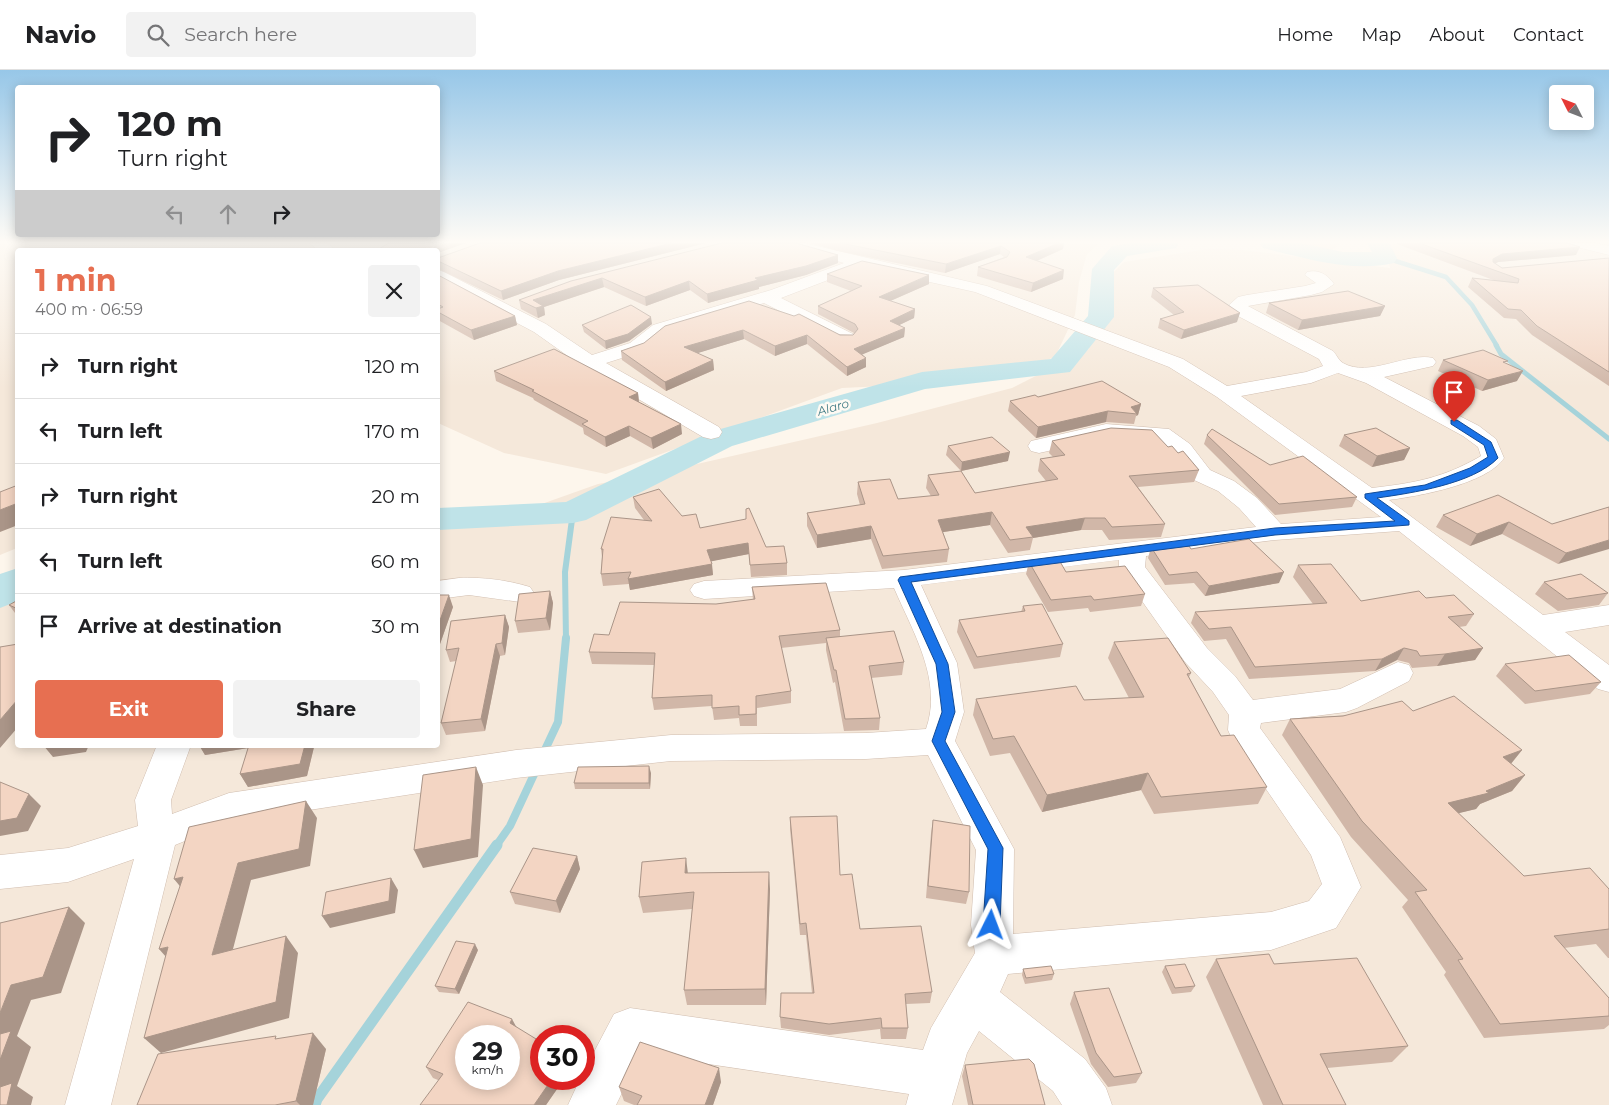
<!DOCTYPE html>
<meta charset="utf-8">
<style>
:root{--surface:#fff;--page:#f2f2f2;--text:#202124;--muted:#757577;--line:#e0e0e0;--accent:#e76f51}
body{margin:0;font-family:Montserrat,sans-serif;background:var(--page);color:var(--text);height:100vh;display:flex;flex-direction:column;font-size:19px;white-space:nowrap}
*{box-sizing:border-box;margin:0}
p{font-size:16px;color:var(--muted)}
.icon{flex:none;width:28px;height:28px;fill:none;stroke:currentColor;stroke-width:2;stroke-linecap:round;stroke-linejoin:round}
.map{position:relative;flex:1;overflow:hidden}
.sheet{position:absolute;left:15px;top:178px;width:425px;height:500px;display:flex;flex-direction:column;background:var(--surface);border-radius:5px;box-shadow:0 2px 12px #0003}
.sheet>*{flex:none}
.hud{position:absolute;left:15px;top:15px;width:425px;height:152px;border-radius:5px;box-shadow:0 2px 12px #0003;background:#fff;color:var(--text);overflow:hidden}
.needle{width:32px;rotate:312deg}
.fabs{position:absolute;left:1549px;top:15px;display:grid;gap:10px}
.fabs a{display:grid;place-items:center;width:45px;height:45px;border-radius:5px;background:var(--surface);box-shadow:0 2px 12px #0003;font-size:25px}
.speed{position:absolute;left:455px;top:955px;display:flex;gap:10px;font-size:25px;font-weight:700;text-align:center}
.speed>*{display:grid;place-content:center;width:65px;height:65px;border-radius:50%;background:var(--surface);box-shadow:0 2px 12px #0003;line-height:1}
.speed small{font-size:12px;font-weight:400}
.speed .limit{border:8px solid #d22;background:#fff;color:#111}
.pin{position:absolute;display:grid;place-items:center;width:42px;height:42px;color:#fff;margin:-51px -21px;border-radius:50% 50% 50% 0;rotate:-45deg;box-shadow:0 0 5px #0007}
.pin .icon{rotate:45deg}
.me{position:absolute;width:55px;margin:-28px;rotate:3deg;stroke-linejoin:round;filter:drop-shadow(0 0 4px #0008)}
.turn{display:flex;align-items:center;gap:18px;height:105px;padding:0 20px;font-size:22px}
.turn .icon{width:65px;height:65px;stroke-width:2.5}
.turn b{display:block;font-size:35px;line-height:42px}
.lanes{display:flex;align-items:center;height:48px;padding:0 20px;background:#0003;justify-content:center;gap:25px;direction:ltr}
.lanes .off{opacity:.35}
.round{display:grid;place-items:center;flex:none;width:52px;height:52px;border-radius:5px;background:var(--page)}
.overview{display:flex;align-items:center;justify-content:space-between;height:85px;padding:0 20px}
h1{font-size:30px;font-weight:700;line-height:38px;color:var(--accent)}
.primary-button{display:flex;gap:10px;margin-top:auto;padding:10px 20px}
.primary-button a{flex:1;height:58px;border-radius:5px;background:var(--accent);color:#fff;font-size:20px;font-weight:700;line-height:58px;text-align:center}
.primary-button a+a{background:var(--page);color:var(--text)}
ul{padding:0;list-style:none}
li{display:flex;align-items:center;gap:15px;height:65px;padding:0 20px;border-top:1px solid var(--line)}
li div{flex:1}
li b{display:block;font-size:19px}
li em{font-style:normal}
header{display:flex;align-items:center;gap:30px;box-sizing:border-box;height:70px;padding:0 25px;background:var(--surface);border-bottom:1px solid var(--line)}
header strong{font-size:24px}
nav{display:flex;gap:28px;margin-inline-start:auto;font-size:18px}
.search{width:350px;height:45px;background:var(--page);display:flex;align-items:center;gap:12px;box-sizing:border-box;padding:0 18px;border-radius:5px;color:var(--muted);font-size:19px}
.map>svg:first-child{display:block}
</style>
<header>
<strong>Navio</strong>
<div class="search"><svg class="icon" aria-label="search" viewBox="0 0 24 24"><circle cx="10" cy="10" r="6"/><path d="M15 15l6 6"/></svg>Search here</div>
<nav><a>Home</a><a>Map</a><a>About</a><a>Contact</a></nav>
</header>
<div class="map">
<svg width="1609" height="1035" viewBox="0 0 1609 1035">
<rect width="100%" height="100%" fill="#fdf6ec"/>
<path fill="#f5e8da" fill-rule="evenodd" d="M0,173H1100L1087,184L1079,212L1075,245L1055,287L991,311L842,318L606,404L504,383L438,353V180H18L17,478L0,485Z
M1279,173H1341L1331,181Z
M1385,173H1609V1035H0V506L17,500L18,675H438V450L477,457L598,414L653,404L877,353L1012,318L1089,279L1095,220L1124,192L1208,179L1243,180L1390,198ZM466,966H509V1009H466ZM541,966H584V1009H541Z"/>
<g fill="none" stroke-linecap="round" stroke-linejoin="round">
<path stroke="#a5d3da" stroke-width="4.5" d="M1386,188L1446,207L1472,235L1497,276"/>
<path stroke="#a5d3da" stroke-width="5" d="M1496,275L1501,284L1609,369"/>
<path stroke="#a5d3da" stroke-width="6" d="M566,570L565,502L573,442"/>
<path stroke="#a5d3da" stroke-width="8" d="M543,684L558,652L566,568
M496,776L510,756L537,698"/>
<path stroke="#a5d3da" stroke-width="11" d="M315,1035L317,1029L497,775"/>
<path fill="#bfe3e8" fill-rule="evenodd" d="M1130,173H1179L1176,178L1127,186L1114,200V247L1070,302L925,319L732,376L586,450L573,453L438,460V438L566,432L710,362L922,302L1051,289L1088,246L1092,199L1112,176Z
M1260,173H1300L1343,182H1372L1367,173H1389L1397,188L1394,193C1351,203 1305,188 1263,178Z
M18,498V531L0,538V504Z"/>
<defs>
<path id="minor" d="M310,173H327L335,180H318Z
M782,173H804L987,216L1183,289L1227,316L1306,302L1323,296L1319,289L1238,246L1229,235L1238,227L1247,225L1305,216L1316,213L1305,205L1307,202C1319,199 1328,205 1334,214L1322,222L1311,225L1248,236L1333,281C1336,284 1339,291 1343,293C1369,308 1407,282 1433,288L1436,292L1433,296L1384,307L1479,356L1496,369L1504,388C1487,414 1419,426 1389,430L1543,545L1609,535V555L1565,562L1609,595V622L1598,619L1399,461L1275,470L1146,486L1145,497L1207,578L1235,606L1253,630L1340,619L1398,592L1409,595L1413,603L1409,611L1357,638L1346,642L1261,653L1260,658L1340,767L1361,817L1336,858L1271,880L1008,904L1000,922L1085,989L1106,1018L1112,1035H1062L1053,1021L979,961L967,983L952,1035H906L909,1024L641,984L616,1035H568L580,1009H584V1001L614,944L630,938L923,980L931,958L975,883L971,855L976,780L928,685L866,689L671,691L516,708L232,752L175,775L111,1035H65L134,789L68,812L0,819V785L68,778L138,756L135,730L157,675H191L171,730L172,744L229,723L516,680L671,665L866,663L926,659C943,611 913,562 894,518L704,529L694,526L690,520L694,514L704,511L904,500L1256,457L1239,438L1218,421L1194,410L1174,384L1156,370L1108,368L1039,383L1031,381L1028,376L1031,371L1106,354L1169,359L1190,374L1210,400L1234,411L1257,428L1281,454L1381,447L1217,327L1169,297L975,222L862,197L781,228L853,264L856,268L853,272H841L764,233L665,263L644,281L606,293L719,357L722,362L719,367L711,369L703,367L582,296L534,262L438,211V200L444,202L546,254L592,285L630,273L653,255L771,220L844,193L784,176ZM1338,303L1366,313L1463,366L1478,377L1481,386C1443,408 1415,413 1372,418L1241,326L1311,313ZM1119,490V498L1123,504L1185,592L1213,622L1229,645L1228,660L1232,669L1311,785L1322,814L1309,831L1271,842L1013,864L1014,779L955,671L964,642L957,593L921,515Z
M1571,173H1595L1609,176V185L1573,176Z
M459,508C483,507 507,510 530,517L534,523L530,529L520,532L469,525L438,529V511Z"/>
</defs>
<use href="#minor" stroke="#d1beb0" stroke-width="1"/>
<use href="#minor" fill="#fff" fill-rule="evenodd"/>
</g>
<path fill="#d1b7a8" d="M480,173H706L559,210L503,230L438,199V188Z
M722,173L838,193L806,205L759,217V219L708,233L690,220L646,236L604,217L544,237L545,245L538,248L521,239L519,230Z
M810,173H1064L1063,179L1037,191L1063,209L1031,222L977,206L978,197L1004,187L1000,184L945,203L838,181Z
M1397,173H1567L1576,185L1498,192L1495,194L1502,198L1609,188V316L1532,265L1516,249L1504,248L1468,217L1472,208L1496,211L1397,174Z
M827,204L929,214L890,231L915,239L914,248L899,255L905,258L904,267L862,284L866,288V297L847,306L807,274L775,286L744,269L697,283L713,290L714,300L666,321L622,290L621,281L644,273L665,256L853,265L854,263L818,244V236L851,221L827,212Z
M438,205L515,246L517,255L474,270L438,250Z
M1153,218L1237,252L1181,269L1158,258L1160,249L1174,245L1151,227Z
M1269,233L1385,236L1380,246L1298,260L1266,243Z
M652,254L629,271L606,279L584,262L582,255Z
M1443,290L1507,294L1517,311L1482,321L1438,301Z
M494,301L638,323L639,332L682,364L653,379L630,366L606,377L584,364L583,358L534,330L533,328L496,311Z
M1038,327L1141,334L1138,345L1136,346L1134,354L1106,352L1036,368L1008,341L1010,331Z
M1207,365L1270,395L1357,427L1352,437L1275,445L1204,374Z
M1344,365L1410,378L1404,390L1372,397L1339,376Z
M1052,371L1168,377L1178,383L1199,400L1194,412L1138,417L1165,454L1161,467L1109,470L1102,460H1081L1033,468L1030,480L1008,483L990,455L943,462L949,479L947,492L882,499L871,469L817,478L807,456V443L860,435L857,424L858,412L898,429L931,426L926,418L928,405L961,401L946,385L948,376L1008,391L961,401L975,423L1046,411L1038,401L1040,389L1053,387L1049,383Z
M633,427L682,446L700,458L766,477L787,493V505L751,507L749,484L711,491L713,505L630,520L629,514L603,516L601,504L602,487L601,479L644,450L635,438Z
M1609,437L1558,494L1502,464L1470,476L1436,457L1443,445L1552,454Z
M1151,477H1179L1191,479L1279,513L1205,526L1194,513L1165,515L1148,488Z
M1029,492L1145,524L1141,536L1090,542L1088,538L1048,542L1026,504Z
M1298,495L1361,531L1426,528L1474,544L1466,556L1459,557L1483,578L1475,590L1437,596L1412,598L1409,593L1397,590L1375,601L1249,609L1226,569L1204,571L1191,553L1195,542L1313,534L1293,507Z
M1544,512L1608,523L1599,535L1558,541L1535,524Z
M752,517L840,560V567L904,592L902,605L871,608L880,648L879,660L844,661L835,612L833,613L826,580V573L781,578L791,621V633L757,638V656H740L739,648L714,650L712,636L654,640L652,628L654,595L592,594L589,582L609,565L716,534L753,530Z
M550,521L553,533L550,560L518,563L515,551Z
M438,525L453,537L440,574H438Z
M18,530V547L9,535Z
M1023,536L1063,574L1060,587L974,599L957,562L959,550L1021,542Z
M505,545L509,557L505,585L500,586L485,661L446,665L441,653L456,591L450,592L446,580Z
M1114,572L1191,603L1189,607L1221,666L1267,717L1258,734L1154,744L1141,720L1042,742L1010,683L990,686L973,645L976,629L1084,630L1129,628L1108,588Z
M1505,594L1601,612L1590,624L1525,634L1496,606Z
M1413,641L1522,680L1511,694L1525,705L1512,721L1480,734L1476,739L1458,743L1524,806L1609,819V888H1608L1596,874L1564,878L1609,928V955L1604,959L1484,968L1444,905L1446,902L1402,837L1408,830L1351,767L1282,665L1290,649Z
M199,675H326V676L314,677L307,706L248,717L240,704L248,678L205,685Z
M651,703L650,719H575L574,713Z
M790,747L840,805L860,859L932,922L930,933L906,934L908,958L906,969H881L880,959L829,965L781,958L780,947L812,923L806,865H800L790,759Z
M933,750L969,822L966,834L926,828L931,763Z
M577,786L580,799L560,843L515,834L510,822Z
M688,803L770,819L766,935H687L684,920L692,839L643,843L639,827Z
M478,880L459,924L439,922L435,916Z
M1216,889L1408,976L1392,992L1327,998L1346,1035H1263L1206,907Z
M1165,896L1195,916L1191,922L1172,924L1162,902Z
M1023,899L1054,904L1052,910L1025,914L1022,905Z
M1074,922L1142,1003L1136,1013L1108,1017L1091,994L1070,934Z
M516,956L541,1009H564L546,1035L438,1010L433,1008L426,997Z
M279,969L326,979L313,1035H137Z
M965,995L1045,1035H968L962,1006Z
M721,1012L713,1035H634L624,1031L619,1017Z"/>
<path fill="#aa9588" d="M440,173H466L438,183V180H434L435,175Z
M672,173H706L559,210L503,230L501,221L558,201Z
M1059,173H1064L1063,179L1025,196L1026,187Z
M1001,176L1000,184L945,203L946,194Z
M1580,177L1576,185L1498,192L1489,197L1493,189L1502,184Z
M838,185V193L806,205L759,217V219L708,233L707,224L755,208Z
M1064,200L1063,209L1031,222L1033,213Z
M929,205V214L879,236V227Z
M602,208L604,217L544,237L545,245L538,248L536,238L533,230Z
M689,211L690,220L646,236L645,227Z
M1385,236L1380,246L1298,260L1302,250Z
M915,239L914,248L889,260L890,251Z
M1240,243L1237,252L1181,269L1184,260Z
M515,246L517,255L474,270L471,260Z
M651,247L652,254L629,271L606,279L605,271Z
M905,258L904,267L854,288V279Z
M743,260L744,269L685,287L684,277Z
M807,265V274L775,286V276Z
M866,288V297L847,306V297Z
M713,290L714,300L666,321L665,312Z
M1523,301L1517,311L1482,321L1488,310Z
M638,323L639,333L629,327Z
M1141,334L1138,345L1136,346L1137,344L1131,337Z
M1108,341L1106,352L1036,368L1038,357Z
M681,354L682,364L653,379L651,368Z
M629,356L630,366L606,377L605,367Z
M1410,378L1404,390L1372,397L1377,386Z
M1010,382L1008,391L961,401L962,392Z
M18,433V455L0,462V440Z
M992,442L990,455L937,463L938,450Z
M1085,448L1081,460L1033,468V467L1026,457Z
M1509,452L1502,464L1470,476L1477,464Z
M871,456V469L817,478V465Z
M1609,470V479L1558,494L1566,483Z
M748,473L749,484L708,492L707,480Z
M712,494L713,505L630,520L628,509Z
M1284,502L1279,513L1205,526L1209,516Z
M550,521L553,533L550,560L546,548Z
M449,525L453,537L440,574L438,567V556Z
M505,545L509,557L505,585L502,573Z
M496,574L500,586L485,661L481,649Z
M1404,578L1397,590L1375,601L1382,589Z
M1483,578L1475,590L1437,596L1445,584Z
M18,629V657L0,678V650Z
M43,675H89L86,682L53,687Z
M199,675H260V676L205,685Z
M305,675H313L314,677L307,706L248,717L240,704Z
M1522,680L1509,696L1503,687Z
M649,696L651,703L650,719L649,713Z
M476,697L483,715L478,787L423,798L414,780Z
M1148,703L1141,720L1042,742L1047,725Z
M1525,705L1512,721L1480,734L1476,739L1435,749L1448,733L1486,721Z
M29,724L41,736L28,761L0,766V751Z
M306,731L317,748L310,796L251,810L227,902L212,885L238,793Z
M577,786L580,799L560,843L556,831Z
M686,788L688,804L685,803Z
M769,802L770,819L766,935L765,919Z
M183,807L188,826L174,809Z
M391,808L398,820L395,843L330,858L322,846Z
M69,837L85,853L61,923L31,930L17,966L31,977L17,1016L33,1027L31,1035H7L0,1029V943L11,915Z
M286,866L298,883L289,948L161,983L144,968Z
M475,874L478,880L459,924L455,919Z
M168,877L174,896L159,879Z
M512,949L518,960L510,953Z
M313,963L326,979L313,1035H300L296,1031Z
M719,998L721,1012L713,1035H705Z
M552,1009H564L546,1035H534Z"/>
<path fill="#f3d5c3" stroke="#aa9588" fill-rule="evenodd" d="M389,173H440L435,175L434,180H377Z
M480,173H672L558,201L501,221L438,191V188Z
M722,173H796L838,185L806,196L755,208L758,210L707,224L689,211L645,227L602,208L533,230L543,236L536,238L519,230L571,211Z
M840,173H1059L1026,187L1064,200L1033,213L978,197L1007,187L1010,182L1001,176L946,194Z
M1419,173H1567L1580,177L1502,184L1493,189V192L1502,198L1609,188V302L1537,256L1521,240L1508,239L1472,208L1518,213L1519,209Z
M862,191L929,205L879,227L915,239L890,251L905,258L854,279L866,288L847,297L807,265L775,276L743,260L684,277L713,290L665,312L621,281L644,273L665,256L749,231L794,246L799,244L840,265H853L858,259L855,254L818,236L862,216L827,204Z
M438,205L515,246L471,260L438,242V239L443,237L438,234Z
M1198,215L1240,243L1184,260L1160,249L1184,242L1153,218Z
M1348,221L1385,236L1302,250L1269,233Z
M631,235L651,247L628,264L605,271L582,255Z
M554,279L638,323L629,327L681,354L651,368L629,356L605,367L582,354L588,351L532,321L534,320L494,301Z
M1483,280L1508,291L1503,292L1523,301L1488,310L1443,290Z
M1102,311L1141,334L1131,337L1137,344L1108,341L1038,357L1010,331L1035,325L1038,327Z
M1111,358L1152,360L1168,377L1172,376L1178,383L1183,381L1199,400L1129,406L1165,454L1112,457L1105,448H1085L1026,457L1033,467L1010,470L992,442L938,450L949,479L883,486L871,456L817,465L807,443L865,434L858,412L890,409L898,429L939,425L928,405L961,401L975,423L1058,409L1040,389L1065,385L1052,371Z
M1376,358L1410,378L1377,386L1344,365Z
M1212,359L1270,395L1303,386L1357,427L1279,434L1207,365Z
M992,367L1010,382L962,392L948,376Z
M18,415V433L0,440V422Z
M659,419L682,446L696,444L700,458L746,449V439L749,438L766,477L784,476L787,493L750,495L748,473L707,480L712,494L628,509L631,502L601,504L603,479H601L611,447L652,451L633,427Z
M1498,425L1552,454L1609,437V470L1566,483L1509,452L1477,464L1443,445Z
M1249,469L1284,502L1209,516L1197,502L1169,505L1151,477L1178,474L1179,477L1189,476L1191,479Z
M1058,488L1066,502L1125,496L1145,524L1094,530L1091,526L1051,530L1029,492Z
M1331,494L1361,531L1419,521L1426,528L1454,525L1474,544L1448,547L1483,578L1445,584L1420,586L1417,581L1404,578L1382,589L1255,597L1231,557L1209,559L1195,542L1327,533L1298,495Z
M1581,504L1608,523L1567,529L1544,512Z
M826,513L840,560L779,566L791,621L756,626V644L739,645V636L712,638V625L652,628L655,583L589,582L594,564L609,565L620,532L716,534L755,529L752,517Z
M550,521L546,548L515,551L519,524Z
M438,525H449L438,556Z
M18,530V539L9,535Z
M1042,534L1063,574L977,587L959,550L1025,541L1023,536Z
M505,545L502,573L496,574L481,649L441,653L459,578L446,580L451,551Z
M894,561L904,592L869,596L880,648L845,649L836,600H834L826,568Z
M1168,568L1191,603L1187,604L1221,666L1234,665L1267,717L1161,727L1148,703L1047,725L1014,666L993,669L976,629L1076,616L1084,630L1144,627L1114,572Z
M18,574V629L0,650V577Z
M1569,585L1601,612L1535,621L1505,594Z
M1454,626L1522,680L1503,687L1525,705L1486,721L1489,723L1448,733L1524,806L1590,798L1609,819V859L1554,866L1609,928V946L1500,954L1458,890L1463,889L1415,822L1427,820L1362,751L1290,649L1343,646L1402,631L1413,641Z
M249,675H305L300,694L240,704Z
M649,696V713H574L578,697Z
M476,697L471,769L414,780L423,705Z
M0,712L29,724L17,748L0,751Z
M306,731L299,779L238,793L212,885L286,866L276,932L144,968L168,877L159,879L183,807L174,809L189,757Z
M837,746L840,805L852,804L860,859L921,856L932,922L905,924L908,958H882L881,948L829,954L780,947L781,923H814L806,853L800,854L790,747Z
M933,750L970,756L969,822L928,816Z
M533,778L577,786L556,831L510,822Z
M686,788L685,803L769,802L765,919L684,920L694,822L639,827L642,792Z
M391,808L389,831L322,846L326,822Z
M69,837L43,907L11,915L0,943V853Z
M456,871L475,874L455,919L435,916Z
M1269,884L1274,894L1357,888L1408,976L1320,984L1346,1035H1283L1216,889Z
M1185,894L1195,916L1175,918L1165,896Z
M1051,896L1054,904L1026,908L1023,899Z
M1109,918L1142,1003L1114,1007L1096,983L1074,922Z
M468,932L512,949L510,953L541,972V1009H552L534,1035H420L443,1004L426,997ZM466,966H509V1009H466Z
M11,961L0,990V964Z
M313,963L296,1031L275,1035H137L158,984L276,966L275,969Z
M640,972L719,998L705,1035H637L642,1026L619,1017Z
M1029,989L1034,994L1045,1035H973L965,995Z
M12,1013L7,1035H0V1017Z"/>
<linearGradient id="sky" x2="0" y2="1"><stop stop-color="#97c7e8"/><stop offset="0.54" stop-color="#fefbf6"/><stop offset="1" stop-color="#fefbf6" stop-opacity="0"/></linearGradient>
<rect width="1609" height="318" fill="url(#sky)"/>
<path fill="#1a73e8" stroke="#114b97" d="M1451,350H1457L1491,372L1498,388C1473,414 1412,423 1377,428L1409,451V455L1275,465L911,512L948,594L955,642L945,671L1003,778L1000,855L997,860L991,862L986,860L983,855L988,779L932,671L942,642L936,594L898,510L900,507L1275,458L1395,451L1365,428V424L1425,415L1470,398L1488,387L1484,375L1451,354Z"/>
<g text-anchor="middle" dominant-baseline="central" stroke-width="5" stroke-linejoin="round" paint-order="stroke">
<g font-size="12" font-style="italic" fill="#437c86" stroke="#fffaf3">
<text transform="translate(833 337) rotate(-16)">Alaro</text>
</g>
</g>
</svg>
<div class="fabs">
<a><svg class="needle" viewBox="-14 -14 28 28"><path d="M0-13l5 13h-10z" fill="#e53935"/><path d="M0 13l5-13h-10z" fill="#757577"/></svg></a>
</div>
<div class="speed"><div>29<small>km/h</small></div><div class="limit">30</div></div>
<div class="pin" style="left:1454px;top:352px;background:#d93025"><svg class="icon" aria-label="arrive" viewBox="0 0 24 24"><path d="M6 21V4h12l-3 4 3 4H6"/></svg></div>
<svg class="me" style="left:991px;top:855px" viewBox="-20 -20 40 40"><path d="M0-17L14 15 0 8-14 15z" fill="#1a73e8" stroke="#fff" stroke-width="4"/></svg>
<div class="hud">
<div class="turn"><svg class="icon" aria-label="right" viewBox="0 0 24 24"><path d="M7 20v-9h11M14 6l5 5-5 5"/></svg><div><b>120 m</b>Turn right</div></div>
<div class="lanes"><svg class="icon off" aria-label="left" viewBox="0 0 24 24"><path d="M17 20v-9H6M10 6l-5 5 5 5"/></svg><svg class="icon off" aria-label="ahead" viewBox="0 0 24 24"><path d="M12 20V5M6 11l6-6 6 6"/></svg><svg class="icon" aria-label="right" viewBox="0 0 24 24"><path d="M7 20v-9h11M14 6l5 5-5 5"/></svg></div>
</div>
<section class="sheet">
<div class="overview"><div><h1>1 min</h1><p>400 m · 06:59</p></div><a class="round"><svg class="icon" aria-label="close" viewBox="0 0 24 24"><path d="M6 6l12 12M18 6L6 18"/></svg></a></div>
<ul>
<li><svg class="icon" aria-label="right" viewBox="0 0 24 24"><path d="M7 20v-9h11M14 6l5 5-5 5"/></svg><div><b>Turn right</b></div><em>120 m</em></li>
<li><svg class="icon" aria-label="left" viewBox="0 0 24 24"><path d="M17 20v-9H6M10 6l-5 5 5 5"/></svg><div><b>Turn left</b></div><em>170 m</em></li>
<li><svg class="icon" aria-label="right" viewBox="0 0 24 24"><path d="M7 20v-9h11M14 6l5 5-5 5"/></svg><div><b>Turn right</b></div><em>20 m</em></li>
<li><svg class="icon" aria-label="left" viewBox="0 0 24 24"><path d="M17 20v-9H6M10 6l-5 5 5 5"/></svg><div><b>Turn left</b></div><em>60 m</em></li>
<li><svg class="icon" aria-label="arrive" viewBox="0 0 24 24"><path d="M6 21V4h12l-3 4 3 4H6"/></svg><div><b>Arrive at destination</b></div><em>30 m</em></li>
</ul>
<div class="primary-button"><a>Exit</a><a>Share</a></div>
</section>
</div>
